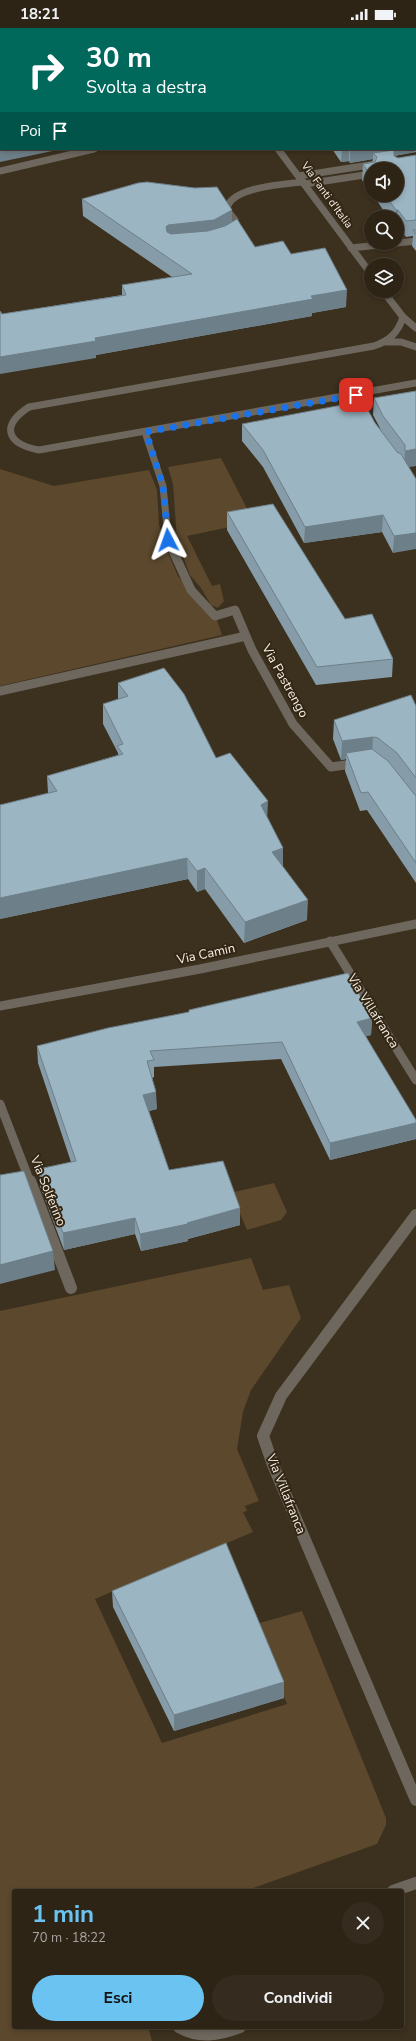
<!DOCTYPE html>
<html lang="it">
<meta charset="utf-8">
<style>
:root{--surface:#2d2416;--page:#352c1f;--text:#f1f3f6;--muted:#a7a4a1;--line:#484135;--accent:#6ac3f1}
body{margin:0;font-family:"Nunito Sans",sans-serif;background:var(--page);color:var(--text);height:100vh;display:flex;flex-direction:column;font-size:15px;white-space:nowrap}
*{box-sizing:border-box;margin:0}
p{font-size:13px;color:var(--muted)}
.icon{flex:none;width:22px;height:22px;fill:none;stroke:currentColor;stroke-width:2;stroke-linecap:round;stroke-linejoin:round}
.map{position:relative;flex:1;overflow:hidden}
.drawer{position:absolute;left:12px;top:1861px;width:392px;height:140px;display:flex;flex-direction:column;background:var(--surface);border-radius:4px;box-shadow:0 2px 6px #0003,0 0 0 1px var(--line)}
.drawer>*{flex:none}
.guide{position:absolute;left:0px;top:0px;width:416px;height:122px;box-shadow:0 2px 6px #0003,0 0 0 1px var(--line);background:#00695c;color:#fff;overflow:hidden}
.controls{position:absolute;left:364px;top:134px;display:grid;gap:8px}
.controls a{display:grid;place-items:center;width:40px;height:40px;border-radius:50%;background:var(--surface);box-shadow:0 2px 6px #0003,0 0 0 1px var(--line);font-size:20px}
.pin{position:absolute;display:grid;place-items:center;width:34px;height:34px;color:#fff;margin:-17px;border-radius:8px;box-shadow:0 2px 6px #0006}
.me{position:absolute;width:44px;margin:-22px;rotate:356deg;stroke-linejoin:round;filter:drop-shadow(0 0 3px #0008)}
.turn{display:flex;align-items:center;gap:14px;height:84px;padding:0 20px;font-size:18px}
.turn .icon{width:52px;height:52px;stroke-width:2.5}
.turn b{display:block;font-size:28px;line-height:34px}
.then{display:flex;align-items:center;height:38px;padding:0 20px;background:#0003;gap:8px;font-size:15px}
.round{display:grid;place-items:center;flex:none;width:42px;height:42px;border-radius:21px;background:var(--page)}
.overview{display:flex;align-items:center;justify-content:space-between;height:68px;padding:0 20px}
h1{font-size:24px;font-weight:700;line-height:30px;color:var(--accent)}
.primary-button{display:flex;gap:8px;margin-top:auto;padding:8px 20px}
.primary-button a{flex:1;height:46px;border-radius:24px;background:var(--accent);color:#111;font-size:16px;font-weight:700;line-height:46px;text-align:center}
.primary-button a+a{background:var(--page);color:var(--text)}
.status{display:flex;justify-content:space-between;align-items:center;height:28px;padding:0 20px;background:var(--surface);direction:ltr}
.status svg{height:11px;fill:currentColor}
.map>svg:first-child{display:block}
</style>
<div class="status"><b>18:21</b><svg viewBox="0 0 49 12"><path d="M0 12V9h3v3zM5 12V6h3v6zM10 12V3h3v9zM15 12V0h3v12zM26 1h20v11H26zM47 4h2v5h-2z"/></svg></div>
<div class="map">
<svg width="416" height="2013" viewBox="0 0 416 2013">
<rect width="100%" height="100%" fill="#3c301e"/>
<path fill="#5b482d" d="M221,430L254,494L187,508L212,558L220,556L224,573L218,580L211,577L201,560L190,547L177,512L173,456L168,439Z
M0,441L54,458L149,442L157,462L159,496L165,518L178,548L200,575L216,589L222,607L0,658Z
M274,1155L287,1184L281,1192L247,1202L232,1167L234,1164Z
M251,1230L263,1262L289,1257L301,1290L251,1362L243,1384L237,1421L259,1473L245,1478L247,1483L243,1484L253,1504L95,1571L162,1715L287,1676L256,1596L302,1583L386,1790V1797L377,1816L245,1863H14V1999H148L152,2013H0V1283Z"/>
<g fill="none" stroke-linecap="round" stroke-linejoin="round">
<path stroke="#6d675e" stroke-width="7" d="M278,121L371,246
M0,143L94,121
M299,148L376,136
M305,156L371,146
M237,204L235,192L227,182C228,159 285,156 303,154
M351,220L416,213
M383,263L403,289L416,300
M403,289C398,305 389,313 374,318L29,379C0,398 7,416 39,422L416,355
M386,314H401L416,319
M145,404L163,458L167,499"/>
<path stroke="#6d675e" stroke-width="9" d="M167,498L168,512L191,562L215,588L235,582L252,622L293,696L331,739L359,735
M0,663L246,608
M330,913L416,1052
M0,978L200,941L416,896
M0,1076L30,1154"/>
<path stroke="#6d675e" stroke-width="12" d="M30,1153L71,1260
M416,1187L281,1368L263,1408L273,1437L416,1772
M393,1863L416,1855
M179,1999C200,2011 218,2007 240,1999"/>
</g>
<path fill="#869ca8" d="M187,0H416V124L394,128L398,130L416,127V223L412,218L413,208L406,209L397,198V189H388L373,167H397L371,141V165L362,152L363,136L372,134L373,131L350,135L349,133L341,134L332,121H415V1H187Z
M82,171L232,194L255,219L291,226L346,279L312,285V288L96,327V330L2,286L122,267V257L172,249L83,188Z
M416,363L409,439L393,525L382,504L304,515L263,439L242,413V396L375,395L381,402L373,387L374,370Z
M227,484L345,591L393,631L392,649L316,657L227,502Z
M118,655L216,730L267,789L283,820V839L307,892L244,915L205,861L197,864L188,851L0,891V777L48,765L47,748L118,727V725L103,696V676L118,671Z
M416,678V855L367,782L360,783L345,743L346,731L341,732L333,711L334,692Z
M189,982L372,990L371,1007L366,1008L416,1111L330,1132L281,1031L154,1039V1049L152,1050L157,1081L149,1083L169,1142L240,1180V1197L188,1211V1213L141,1223L135,1206L64,1222L40,1158L39,1141L71,1134L38,1035L37,1018L189,984Z
M112,1563L284,1670L174,1703L113,1579Z"/>
<path fill="#6d7f88" d="M415,108H416L415,124L394,128L373,125V131L350,135V121H415Z
M0,118H1V121H62L0,134Z
M342,121H349V133L341,134Z
M232,182V199L169,214L166,199L168,197Z
M396,182H398L397,198V189H395Z
M347,262L346,279L312,285V288L96,327V330L0,346V329L311,268Z
M416,421V438L404,440L405,423Z
M383,487L382,504L304,515L305,499Z
M416,505V521L393,525L394,508Z
M373,709L372,727L346,725V731L341,732L342,713Z
M268,773L267,794L261,777Z
M283,820V840L272,824Z
M187,830L188,851L0,891V870Z
M205,840V861L197,864V843Z
M308,872L307,892L244,915L245,894Z
M372,990L371,1007L356,1011L357,994Z
M156,1064L157,1081L144,1084L143,1067Z
M416,1095V1111L330,1132V1115Z
M240,1180V1197L188,1211V1213L141,1223L140,1206L187,1195Z
M135,1190V1206L64,1222L63,1205Z
M53,1223L55,1242L0,1256V1237Z
M284,1654V1670L174,1703V1687Z"/>
<path fill="#9cb5c3" stroke="#6d7f88" d="M0,0H96V1H1V118H0Z
M197,0H416V84L415,85V1H198Z
M415,85L416,87V108H415Z
M394,122V128L398,130L416,127V192L406,193L398,182H396L385,167H397V141H371V148L363,136L375,134L377,129L373,125Z
M147,154L195,160L217,159L232,182L214,192L168,197L166,199L167,204L171,206L208,203L225,198L237,191L255,219L283,213L291,226L325,220L347,262L311,268L313,271L95,310L96,313L0,329V283L2,286L126,267L122,257L192,246L82,171L138,155Z
M413,202H416V206Z
M416,363V421L405,423V417L383,388L374,370Z
M363,373L375,395L397,424L401,426L416,451V505L394,508L383,487L305,499L263,422L242,396Z
M273,476L345,591L372,586L393,631L317,639L227,484Z
M164,640L184,666L216,730L230,725L268,773L261,777L283,820L272,824L308,872L245,894L205,840L197,843L187,830L0,870V777L57,763L47,748L123,726L117,718L123,716L103,676L128,668L118,655Z
M411,667L416,678V750L397,725L378,710L373,709L342,713L334,692Z
M372,721L388,733L415,767H416V835L368,764L361,765L346,725Z
M348,945L372,990L357,994L416,1092V1095L330,1115L282,1014L150,1023L154,1032L147,1033L156,1064L143,1067L169,1142L223,1133L240,1180L187,1195L188,1196L140,1206L135,1190L63,1205L39,1141L76,1133L37,1018L108,1000L189,984V982Z
M24,1143L53,1223L0,1237V1147Z
M226,1515L284,1654L174,1687L112,1563Z"/>
<g fill="none" stroke-linecap="round" stroke-linejoin="round">
<path stroke="#1a73e8" stroke-width="7" stroke-dasharray="0 12.6" d="M168,512L163,458L146,404L356,367"/>
</g>
<g text-anchor="middle" dominant-baseline="central" stroke-width="4" stroke-linejoin="round" paint-order="stroke">
<g font-size="11" fill="#f6eee3" stroke="#322615">
<text transform="translate(327 167) rotate(54)">Via Fanti d'Italia</text>
</g>
<g font-size="13" fill="#f6eee3" stroke="#322615">
<text transform="translate(285 653) rotate(61)">Via Pastrengo</text>
<text transform="translate(206 926) rotate(-12)">Via Camin</text>
<text transform="translate(373 983) rotate(58)">Via Villafranca</text>
<text transform="translate(48 1163) rotate(68)">Via Solferino</text>
<text transform="translate(286 1466) rotate(68)">Via Villafranca</text>
</g>
</g>
</svg>
<div class="controls">
<a><svg class="icon" aria-label="sound" viewBox="0 0 24 24"><path d="M4 9h4l5-4v14l-5-4H4zM17 9q2 3 0 6"/></svg></a>
<a><svg class="icon" aria-label="search" viewBox="0 0 24 24"><circle cx="10" cy="10" r="6"/><path d="M15 15l6 6"/></svg></a>
<a><svg class="icon" aria-label="layers" viewBox="0 0 24 24"><path d="M12 4l9 5-9 5-9-5zM3 14l9 5 9-5"/></svg></a>
</div>
<div class="pin" style="left:356px;top:367px;background:#d93025"><svg class="icon" aria-label="arrive" viewBox="0 0 24 24"><path d="M6 21V4h12l-3 4 3 4H6"/></svg></div>
<svg class="me" style="left:168px;top:512px" viewBox="-20 -20 40 40"><path d="M0-17L14 15 0 8-14 15z" fill="#1a73e8" stroke="#fff" stroke-width="4"/></svg>
<div class="guide">
<div class="turn"><svg class="icon" aria-label="right" viewBox="0 0 24 24"><path d="M7 20v-9h11M14 6l5 5-5 5"/></svg><div><b>30 m</b>Svolta a destra</div></div>
<div class="then">Poi<svg class="icon" aria-label="arrive" viewBox="0 0 24 24"><path d="M6 21V4h12l-3 4 3 4H6"/></svg></div>
</div>
<section class="drawer">
<div class="overview"><div><h1>1 min</h1><p>70 m · 18:22</p></div><a class="round"><svg class="icon" aria-label="close" viewBox="0 0 24 24"><path d="M6 6l12 12M18 6L6 18"/></svg></a></div>
<div class="primary-button"><a>Esci</a><a>Condividi</a></div>
</section>
</div>
